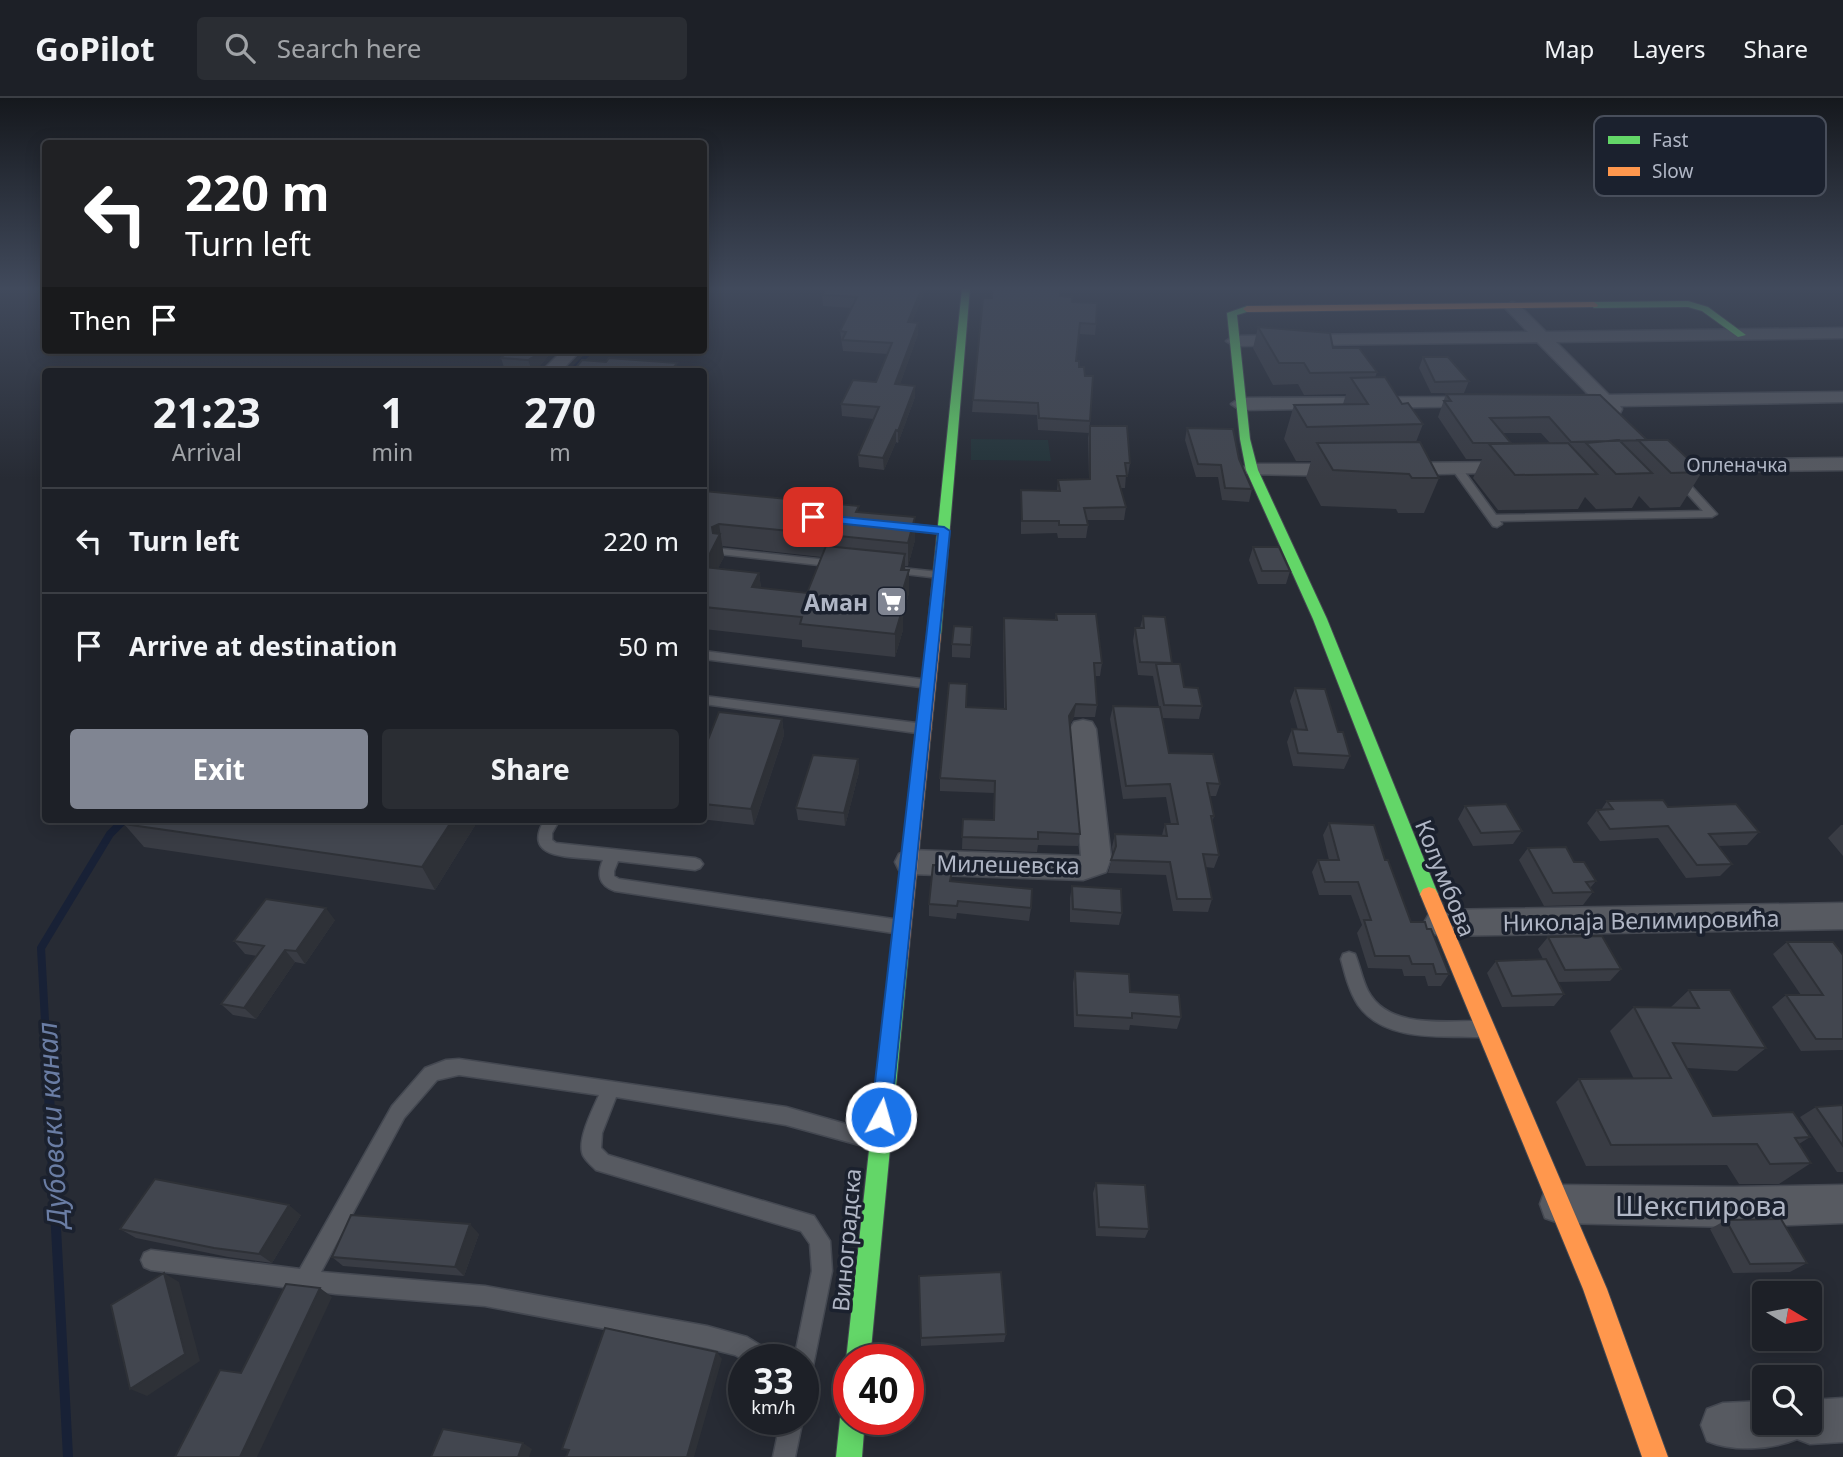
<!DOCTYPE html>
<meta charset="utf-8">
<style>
:root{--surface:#1d2027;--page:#2a2d33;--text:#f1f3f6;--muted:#a0a3a7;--line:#3b3e44;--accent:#808592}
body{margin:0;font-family:"Noto Sans",sans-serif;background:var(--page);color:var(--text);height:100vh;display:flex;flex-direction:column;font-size:26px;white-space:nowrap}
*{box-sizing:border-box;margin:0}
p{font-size:23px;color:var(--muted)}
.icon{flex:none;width:38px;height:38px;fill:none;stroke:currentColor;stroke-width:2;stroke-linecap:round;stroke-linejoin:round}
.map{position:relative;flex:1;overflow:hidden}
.panel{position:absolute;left:42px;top:270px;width:665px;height:455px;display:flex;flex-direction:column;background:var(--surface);border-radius:7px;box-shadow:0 4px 18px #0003,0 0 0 2px var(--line)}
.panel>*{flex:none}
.guide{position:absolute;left:42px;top:42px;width:665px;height:214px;border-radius:7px;box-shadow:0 4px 18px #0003,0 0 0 2px var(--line);background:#202124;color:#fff;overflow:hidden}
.needle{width:46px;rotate:100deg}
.fabs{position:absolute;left:1752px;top:1183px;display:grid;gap:14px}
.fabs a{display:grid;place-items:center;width:70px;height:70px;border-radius:7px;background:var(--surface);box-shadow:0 4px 18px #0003,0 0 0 2px var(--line);font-size:35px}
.speed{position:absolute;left:728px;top:1246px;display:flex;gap:14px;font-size:35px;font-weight:700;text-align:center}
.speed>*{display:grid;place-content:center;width:91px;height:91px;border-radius:50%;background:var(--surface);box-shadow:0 4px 18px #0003,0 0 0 2px var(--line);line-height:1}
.speed small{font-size:18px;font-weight:400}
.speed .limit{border:10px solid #d22;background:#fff;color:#111}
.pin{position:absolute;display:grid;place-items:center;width:60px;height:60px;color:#fff;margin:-30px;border-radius:14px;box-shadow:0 4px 10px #0006}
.me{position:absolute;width:77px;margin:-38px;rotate:6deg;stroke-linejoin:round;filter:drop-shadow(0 0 5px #0008)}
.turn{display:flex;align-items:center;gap:24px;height:147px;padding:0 28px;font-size:32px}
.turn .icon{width:91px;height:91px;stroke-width:2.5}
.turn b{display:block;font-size:49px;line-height:60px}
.then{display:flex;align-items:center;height:66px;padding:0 28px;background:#0003;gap:14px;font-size:26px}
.eta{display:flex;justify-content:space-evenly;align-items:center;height:119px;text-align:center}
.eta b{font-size:42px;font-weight:700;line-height:49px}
.cta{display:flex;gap:14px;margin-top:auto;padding:14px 28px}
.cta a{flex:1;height:80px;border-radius:7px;background:var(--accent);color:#fff;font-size:28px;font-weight:700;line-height:80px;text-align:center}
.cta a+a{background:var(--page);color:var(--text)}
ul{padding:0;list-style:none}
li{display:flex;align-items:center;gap:21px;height:105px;padding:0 28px;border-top:2px solid var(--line)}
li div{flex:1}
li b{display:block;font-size:26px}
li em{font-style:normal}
header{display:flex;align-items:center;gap:42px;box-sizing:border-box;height:98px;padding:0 35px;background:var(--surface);border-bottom:2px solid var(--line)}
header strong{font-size:33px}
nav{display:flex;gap:38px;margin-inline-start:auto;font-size:24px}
.search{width:490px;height:63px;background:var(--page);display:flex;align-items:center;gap:18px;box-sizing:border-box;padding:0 24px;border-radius:7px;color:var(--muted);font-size:26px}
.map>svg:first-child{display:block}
</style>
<header>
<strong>GoPilot</strong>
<div class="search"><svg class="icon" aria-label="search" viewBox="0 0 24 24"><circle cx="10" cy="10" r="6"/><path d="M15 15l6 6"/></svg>Search here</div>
<nav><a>Map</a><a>Layers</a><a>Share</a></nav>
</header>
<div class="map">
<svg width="1843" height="1359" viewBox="0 0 1843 1359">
<rect width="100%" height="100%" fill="#272b34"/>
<path fill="#243439" d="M971,341L1048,342L1051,363L971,362Z"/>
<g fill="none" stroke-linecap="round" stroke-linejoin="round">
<path stroke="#182136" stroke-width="4.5" d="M571,273L592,252"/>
<path stroke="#182136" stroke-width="8" d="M46,941L41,850L110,736L125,721"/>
<path stroke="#182136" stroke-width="10" d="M46,939L68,1359"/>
<defs>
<path id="lane" d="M1457,368L1461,369L1496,417L1703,413L1674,381L1679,378L1683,379L1717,416L1712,419L1500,423L1502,426L1497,429L1493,428L1452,371Z
M897,425L944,430L949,433L944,436L893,430V426Z
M723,451L837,463L843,466L837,469L719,456L717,454Z
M892,469L939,474L945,477L939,480L888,474L886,472Z
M704,553L928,582L934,586L928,590L704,561Z
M704,598L924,626L931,631L924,636L704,606Z
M545,721H560L552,735V742L556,745L695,760L700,762L703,766L700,770L695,772L618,763L614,773V778L619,781L900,822L906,824L908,829L906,834L900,836L615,793C598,787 597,776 603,762C575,758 519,764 545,721Z
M1349,854L1355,856C1360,868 1362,881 1368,893C1388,931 1444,923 1480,923L1486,926L1489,931L1486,936L1480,939C1440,938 1384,944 1358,907C1349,893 1345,876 1341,861L1343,856Z
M459,961L786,1009L881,1036L883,1042L881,1048L874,1051L786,1027L616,999L602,1035L601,1050L608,1057L814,1118L830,1143L832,1173L811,1278L803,1281V1262H794L812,1173L810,1146L801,1133L596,1072C592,1068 587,1064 584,1059C575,1045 593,1011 599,997L459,977L437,982L404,1020L321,1174L485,1188L707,1228L747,1239L771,1254L774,1262H744L735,1257L707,1250L485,1208L336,1196L151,1172L144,1169L141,1162L144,1155L151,1152L300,1171L392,1008L425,970L446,962Z
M781,1321H803L795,1359H773Z"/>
<path id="street" d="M1512,204L1518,206L1546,234L1843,230V240L1556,244L1609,297L1843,294V304L1620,308L1622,311L1620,315C1610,317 1606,315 1600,308L1563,307L1560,303L1563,299L1589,297L1537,244L1234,248L1226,243L1234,238L1528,234L1504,209Z
M563,252H581L561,273H542Z
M1480,299L1486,300L1489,304L1486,308L1240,312L1231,306L1240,300Z
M1843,360V372L1657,374L1650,372L1647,368L1650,364L1657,362Z
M1515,364L1522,366L1525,370L1522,374L1398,377L1391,375L1388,371L1391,367L1398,365Z
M1252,366H1347L1354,368L1357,372L1354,376L1347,378L1245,376L1242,372L1245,368Z
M1083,622L1092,624L1096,631L1111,760L1106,774L1083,782L910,776L899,772L895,764L899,756L910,752L1081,758L1070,631L1074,624Z
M1843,805V831L1440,838L1429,834L1424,825L1429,816L1440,812Z
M1559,1087L1735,1089L1843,1087V1125L1735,1129L1559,1125L1545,1120L1540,1106L1545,1092Z
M1843,1300V1344L1810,1346L1797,1341C1771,1352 1733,1354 1707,1343L1701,1327L1707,1311L1723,1305L1764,1303V1325H1810V1302Z"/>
<path id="fast" d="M962,190H970L941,536L934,540L927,536Z
M1688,203L1708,209L1746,237L1738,239L1702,213L1688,209L1594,210L1590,207L1594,204Z
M1247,208L1250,209V213L1237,217L1250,341L1258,372L1327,521L1438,796L1435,801L1429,803L1423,801L1420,796L1313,521L1246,372L1240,341L1227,215Z
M899,853L905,855L908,861L870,1262H849V1269L846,1262L890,861L893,855Z
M849,1310V1321H865L862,1359H836L840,1321L844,1312Z"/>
<path id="slow" d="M1594,204L1598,207L1597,209L1247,214L1243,211L1247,208Z
M934,532L941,536L908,861L905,867L899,869L893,867L890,861L927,536Z
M1429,789L1435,791L1438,796L1607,1191L1668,1359H1642L1583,1191L1420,796L1423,791Z"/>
</defs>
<use href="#lane" stroke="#444851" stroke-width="3"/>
<use href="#street" stroke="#444851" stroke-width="3"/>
<use href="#fast" stroke="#444851" stroke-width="2"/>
<use href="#slow" stroke="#444851" stroke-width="2"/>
<use href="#lane" fill="#575a61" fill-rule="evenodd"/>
<use href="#street" fill="#575a61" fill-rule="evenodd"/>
<use href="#fast" fill="#63d668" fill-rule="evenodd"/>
<use href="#slow" fill="#ff974d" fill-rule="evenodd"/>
</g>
<path fill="#393c44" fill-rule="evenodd" d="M826,190H926L912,224L918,225V236L900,286L915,288V299L898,345L896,344L884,372L859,369L858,357L874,321L842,318L841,306L876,284L888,256L843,253L840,233L852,210L823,208L822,197Z
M1060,198L1072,204L1096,226L1095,237L1079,236L1076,263L1079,269L1090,323L1089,335L1038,332L1037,317L972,314L973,302Z
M1258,229L1333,250L1377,274L1375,280L1423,326L1416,344L1439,380L1424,415H1398L1396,411L1321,408L1306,380L1311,363H1296L1284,341L1294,307L1343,306L1346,296L1304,297L1298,286L1273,287L1253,250Z
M509,252H553L539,269L532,273L505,272L501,260Z
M1423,259L1469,283L1464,295H1431L1419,270Z
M1446,296L1600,297L1647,342L1702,374L1680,409L1650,410L1639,398L1632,410L1596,411L1585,399L1578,411L1498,412L1473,380L1482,361H1466L1438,319ZM1503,335H1541L1550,345L1511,346Z
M1090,328L1130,365L1128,377H1126L1125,390H1121L1126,409L1124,422H1087L1088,427L1086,440H1058L1057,435L1021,436V392L1057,393L1058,382L1089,381L1088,340Z
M1187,330L1239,361L1252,391L1249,404L1222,402L1218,379H1196L1185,342Z
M704,393L859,414L915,442L908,468H905L909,495L903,517V532L895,559L802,549V542L704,531ZM723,448L821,459L807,495L761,490L759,475L718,470L724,459L722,449Z
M1253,449L1290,473L1286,486H1258L1249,462Z
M1056,516L1102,565L1100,578H1095L1097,607L1095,619H1074L1070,626L1080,736L1078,748L1038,747L1037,754L962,751L963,721L993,722L994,695L940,693V680L966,609L1004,611L1003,533L1004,520L1055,522Z
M1143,518L1172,565L1184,589L1202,608L1199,621L1162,620L1169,655L1220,686L1216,698H1210L1214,718L1212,725L1219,757L1214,770L1205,769L1212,801L1208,814L1173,813L1166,777L1108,775L1113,757L1112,749L1115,736L1162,737L1165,726H1171L1166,699L1123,701L1110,621L1113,608L1159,609L1153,578L1138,577L1133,543L1135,530H1140Z
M972,529L970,560L952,559V546Z
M1295,590L1338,634L1350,658L1344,671L1293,668L1287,644L1292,631L1298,632L1290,603Z
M782,621L784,637L754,727L700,721H704V652Z
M858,661L859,674L845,728L798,722L796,710Z
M1607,703L1668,709L1759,734L1747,747L1718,748L1732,766L1720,778L1686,780L1658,740L1600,743L1587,725L1597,712H1601Z
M1465,708L1522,733L1513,746L1473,748L1458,721Z
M479,721L435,792L144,749L124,726Z
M1329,725L1385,762L1411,824L1427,831L1449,876L1441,888H1428L1425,878H1404L1402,871L1368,870L1357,835L1362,827L1351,797H1319L1312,774L1318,762H1329L1323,737Z
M1841,727H1843V758L1828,740Z
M1528,750L1574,764L1596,783L1590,790L1593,794L1583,807L1544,808L1519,762Z
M952,783L1031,810L1029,823L957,815L956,821L929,818V806Z
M1072,788L1122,815L1119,827L1070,824V800Z
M335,822L305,866L295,864L256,921L233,917L221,906L257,858L245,856L234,843Z
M1548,839L1621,871L1610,883L1558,884L1564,896L1554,908L1502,909L1487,875L1496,863L1543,861L1538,851Z
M1787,844L1843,857V952L1801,953L1772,909L1786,897H1801L1773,856Z
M1075,873L1130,894L1181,919L1177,931L1130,927L1129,932L1074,929L1073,885Z
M1689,892L1766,950L1737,973L1687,970L1713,1018L1810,1039L1799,1046L1811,1065L1779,1086H1739L1727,1067L1586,1068L1556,1004L1579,981H1634L1610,933L1634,909L1670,910Z
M1843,1007V1074H1837L1800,1019L1816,1009Z
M1096,1085L1149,1131L1145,1140L1096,1138L1093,1095Z
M301,1117L272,1165L228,1159L136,1140L120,1131Z
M1726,1122L1807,1165L1790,1174L1733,1175L1710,1131Z
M479,1136L464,1178L343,1168L332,1159Z
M919,1178L1006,1236L1004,1244L921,1248Z"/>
<path fill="#2e3137" d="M922,190H926L908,235V224Z
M918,225V236L896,298L895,286Z
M540,252H553L539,269L532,273L528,262Z
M677,265L678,273H671Z
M915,288V299L898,345V333Z
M896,332V344L884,372L883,360Z
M915,419V442L908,468V445Z
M719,426L724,459L707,492L704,467L712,429Z
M905,456V479L901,472Z
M909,472V495L903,517V532L895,559V536L898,508Z
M759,475L762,498L752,489Z
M1076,606L1074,619L1067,631L1069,618Z
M782,621L784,637L754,727L751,711Z
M858,661L859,674L845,728L844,715Z
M453,721H479L435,792L422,769Z
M326,810L335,822L305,866L296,853Z
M285,852L295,864L256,921L244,910Z
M289,1107L301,1117L272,1165L259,1156Z
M470,1126L479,1136L464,1178L455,1169Z
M164,1175L179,1184L200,1263L147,1298L130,1291Z
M320,1190L332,1199L257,1359H240Z
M717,1254L722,1261L694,1359H687Z
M523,1345L532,1351L529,1359H518Z"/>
<path fill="#42464f" stroke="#2e3137" stroke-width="2" d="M826,190H922L908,224L918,225L895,286L915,288L898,333L896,332L883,360L858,357L879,309L841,306L853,282L876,284L892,245L842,242L846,234L840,233L857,199L822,197Z
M992,190H1060V198L1072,199V204L1097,205L1096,226L1080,225L1076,263H1079V269H1084L1085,278H1093L1090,323L1039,320L1038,305L973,302L983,200H992Z
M1258,229L1330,235L1333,250H1359L1377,274L1310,275L1304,265H1279Z
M509,252H540L535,258L528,262L501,260Z
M1423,259H1448L1469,283L1435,284Z
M609,260L677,265L671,273H573L582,262L606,264Z
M1385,279L1402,306L1408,305L1423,326L1307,329L1294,307L1368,306L1351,280Z
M1446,296L1600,297L1647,342L1571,344L1549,319L1490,320L1511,345H1473L1444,303H1451Z
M1090,328H1127L1130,365H1125L1127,378H1117L1126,409L1084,410L1088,427H1059V423H1022L1021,392L1060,393L1058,382L1090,381Z
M1187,330L1233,331L1239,361L1252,391L1225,390L1221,367L1198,366Z
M1619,342L1652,375L1616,376L1586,345Z
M1638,342H1668L1702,374L1671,375Z
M1420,344L1439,380H1412L1409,376L1333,372L1317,345Z
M1568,345L1597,376L1515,377L1489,346Z
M704,393L859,408L856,414L915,419L908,445L719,426L712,429L713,435L720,436L704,467Z
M826,448L905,456L901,472H909L898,508L903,509L895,536L800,526L802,519L704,509V469L759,475L752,489L807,495Z
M1253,449H1279L1290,473H1262Z
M1056,516H1096L1102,565H1094L1097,607L1076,606L1069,618L1080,736L1038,734V741L962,739L963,721L994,722L995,683L940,680L949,585L967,586L966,609L1006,611L1004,520L1057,522Z
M1143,518L1165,519L1172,565L1140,564L1135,530H1144Z
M954,528L972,529L971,547L952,546Z
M1156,566H1180L1184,589L1198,590L1202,608L1164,607Z
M1295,590L1325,591L1338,634H1343L1350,658L1298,655L1292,631L1307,632Z
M1113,608L1160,609L1169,655L1213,656L1220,686L1207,685L1214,718H1211L1219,757L1203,756L1212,801H1177L1170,764L1111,762L1116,748L1115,736L1167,738L1165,726H1178L1170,686L1126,688Z
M719,614L782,621L751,711L704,706V652Z
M813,657L858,661L844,715L796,710Z
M1663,702L1668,709L1736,706L1759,734L1709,736L1732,766L1697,767L1668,728L1610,731L1597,712L1613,711L1607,703Z
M1506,706L1522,733L1481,735L1465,708Z
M129,721H453L422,769L124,726Z
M1329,725L1374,727L1385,762H1388L1411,824H1425L1427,831H1431L1449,876H1436L1433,866H1412L1409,858H1375L1364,822H1371L1358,784H1325L1318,762H1339Z
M1566,749L1574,764H1584L1596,783L1586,784L1593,794L1553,795L1528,750Z
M933,767L953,768L950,783L1032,791L1031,810L958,803L957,808L929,806Z
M1072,788L1121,791L1122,815L1073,811Z
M266,801L326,810L296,853L285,852L244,910L221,906L264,848L234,843Z
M1602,838L1621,871L1565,872L1548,839Z
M1787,844H1833L1843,857V941H1816L1786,897H1823Z
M1546,861L1564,896L1512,898L1496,863Z
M1075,873L1129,876L1130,894L1179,897L1181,919L1132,915V920L1077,917Z
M1689,892H1730L1766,950L1673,945L1713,1018L1793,1014L1810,1039L1795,1040L1811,1065L1770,1066L1757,1046L1611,1047L1579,981L1671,980L1634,909L1699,910Z
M1843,1007V1048L1816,1009Z
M155,1081L289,1107L259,1156L214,1150L120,1131Z
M1096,1085L1145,1087L1149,1131L1099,1129Z
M351,1117L470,1126L455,1169L332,1159Z
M1781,1121L1807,1165L1750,1166L1726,1122Z
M1001,1174L1006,1236L921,1240L919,1178Z
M164,1175L185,1256L130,1291L111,1207Z
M286,1186L320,1190L240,1359H175L220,1272L241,1275Z
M605,1230L717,1254L687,1359H566L569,1352L562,1351Z
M443,1331L523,1345L518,1359H431Z"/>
<linearGradient id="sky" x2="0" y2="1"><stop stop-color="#15181d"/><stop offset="0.5" stop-color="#414a5c"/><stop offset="1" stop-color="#414a5c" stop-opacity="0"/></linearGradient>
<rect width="1843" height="381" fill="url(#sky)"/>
<path fill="#1a73e8" stroke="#114b97" stroke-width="2" d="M813,416L944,429L950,433L891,1019L888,1026L881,1029L874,1026L871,1019L938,436L808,422L806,419Z"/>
<defs>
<symbol id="supermarket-square" viewBox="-11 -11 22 22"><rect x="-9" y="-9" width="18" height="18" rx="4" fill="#808592" stroke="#1b212e"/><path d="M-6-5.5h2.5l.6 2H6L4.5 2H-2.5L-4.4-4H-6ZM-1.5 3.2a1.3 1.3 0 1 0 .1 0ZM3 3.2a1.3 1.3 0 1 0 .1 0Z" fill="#fff"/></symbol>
</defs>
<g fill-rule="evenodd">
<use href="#supermarket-square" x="874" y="486" width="35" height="35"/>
</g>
<g text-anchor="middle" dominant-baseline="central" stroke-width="7" stroke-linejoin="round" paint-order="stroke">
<g font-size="19" fill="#b0b6c5" stroke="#1b212e">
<text x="1737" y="367">Опленачка</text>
</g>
<g font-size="23" font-weight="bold" fill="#b0b6c5" stroke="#1b212e" text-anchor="end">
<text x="868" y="504">Аман</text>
</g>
<g font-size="23" fill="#b0b6c5" stroke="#1b212e">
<text transform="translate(1008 766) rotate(1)">Милешевска</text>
<text transform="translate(1446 780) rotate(68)">Колумбова</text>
<text transform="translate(1641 822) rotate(-1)">Николаја Велимировића</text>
<text transform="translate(846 1142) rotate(-85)">Виноградска</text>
</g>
<g font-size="28" font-style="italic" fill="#6a7da4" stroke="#1b212e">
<text transform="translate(51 1027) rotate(-93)">Дубовски канал</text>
</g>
<g font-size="28" fill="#b0b6c5" stroke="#1b212e">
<text x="1701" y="1107">Шекспирова</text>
</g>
</g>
<rect x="1594" y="18" width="232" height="80" rx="10" fill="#1b212e" stroke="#484e5b" stroke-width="2"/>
<rect x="1608" y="38" width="32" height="8" fill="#63d668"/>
<rect x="1608" y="69" width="32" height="9" fill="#ff974d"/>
<g font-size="19" fill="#b0b6c5">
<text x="1652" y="49">Fast</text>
<text x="1652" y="80">Slow</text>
</g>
</svg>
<div class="fabs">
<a><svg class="needle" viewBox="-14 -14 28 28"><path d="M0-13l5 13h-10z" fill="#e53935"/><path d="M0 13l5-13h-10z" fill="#a0a3a7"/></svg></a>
<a><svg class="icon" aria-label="search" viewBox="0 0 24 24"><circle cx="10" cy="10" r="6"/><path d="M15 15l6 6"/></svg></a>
</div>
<div class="speed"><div>33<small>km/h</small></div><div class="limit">40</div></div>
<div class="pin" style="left:813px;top:419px;background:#d93025"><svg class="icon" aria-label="arrive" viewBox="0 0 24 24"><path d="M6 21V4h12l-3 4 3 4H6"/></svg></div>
<svg class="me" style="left:881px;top:1019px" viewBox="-20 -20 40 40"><circle r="17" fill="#1a73e8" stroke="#fff" stroke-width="3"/><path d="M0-11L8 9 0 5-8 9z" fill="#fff"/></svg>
<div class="guide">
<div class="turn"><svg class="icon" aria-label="left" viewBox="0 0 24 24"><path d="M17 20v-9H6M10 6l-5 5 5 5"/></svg><div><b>220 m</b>Turn left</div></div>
<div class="then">Then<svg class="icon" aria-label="arrive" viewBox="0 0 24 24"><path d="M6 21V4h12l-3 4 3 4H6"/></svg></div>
</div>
<section class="panel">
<div class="eta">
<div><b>21:23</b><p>Arrival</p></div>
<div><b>1</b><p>min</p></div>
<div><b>270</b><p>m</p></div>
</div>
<ul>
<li><svg class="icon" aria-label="left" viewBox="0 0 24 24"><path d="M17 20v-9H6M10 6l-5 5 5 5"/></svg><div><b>Turn left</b></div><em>220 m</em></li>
<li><svg class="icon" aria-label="arrive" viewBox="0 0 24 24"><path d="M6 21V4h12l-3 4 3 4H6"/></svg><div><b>Arrive at destination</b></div><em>50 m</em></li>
</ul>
<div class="cta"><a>Exit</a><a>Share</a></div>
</section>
</div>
